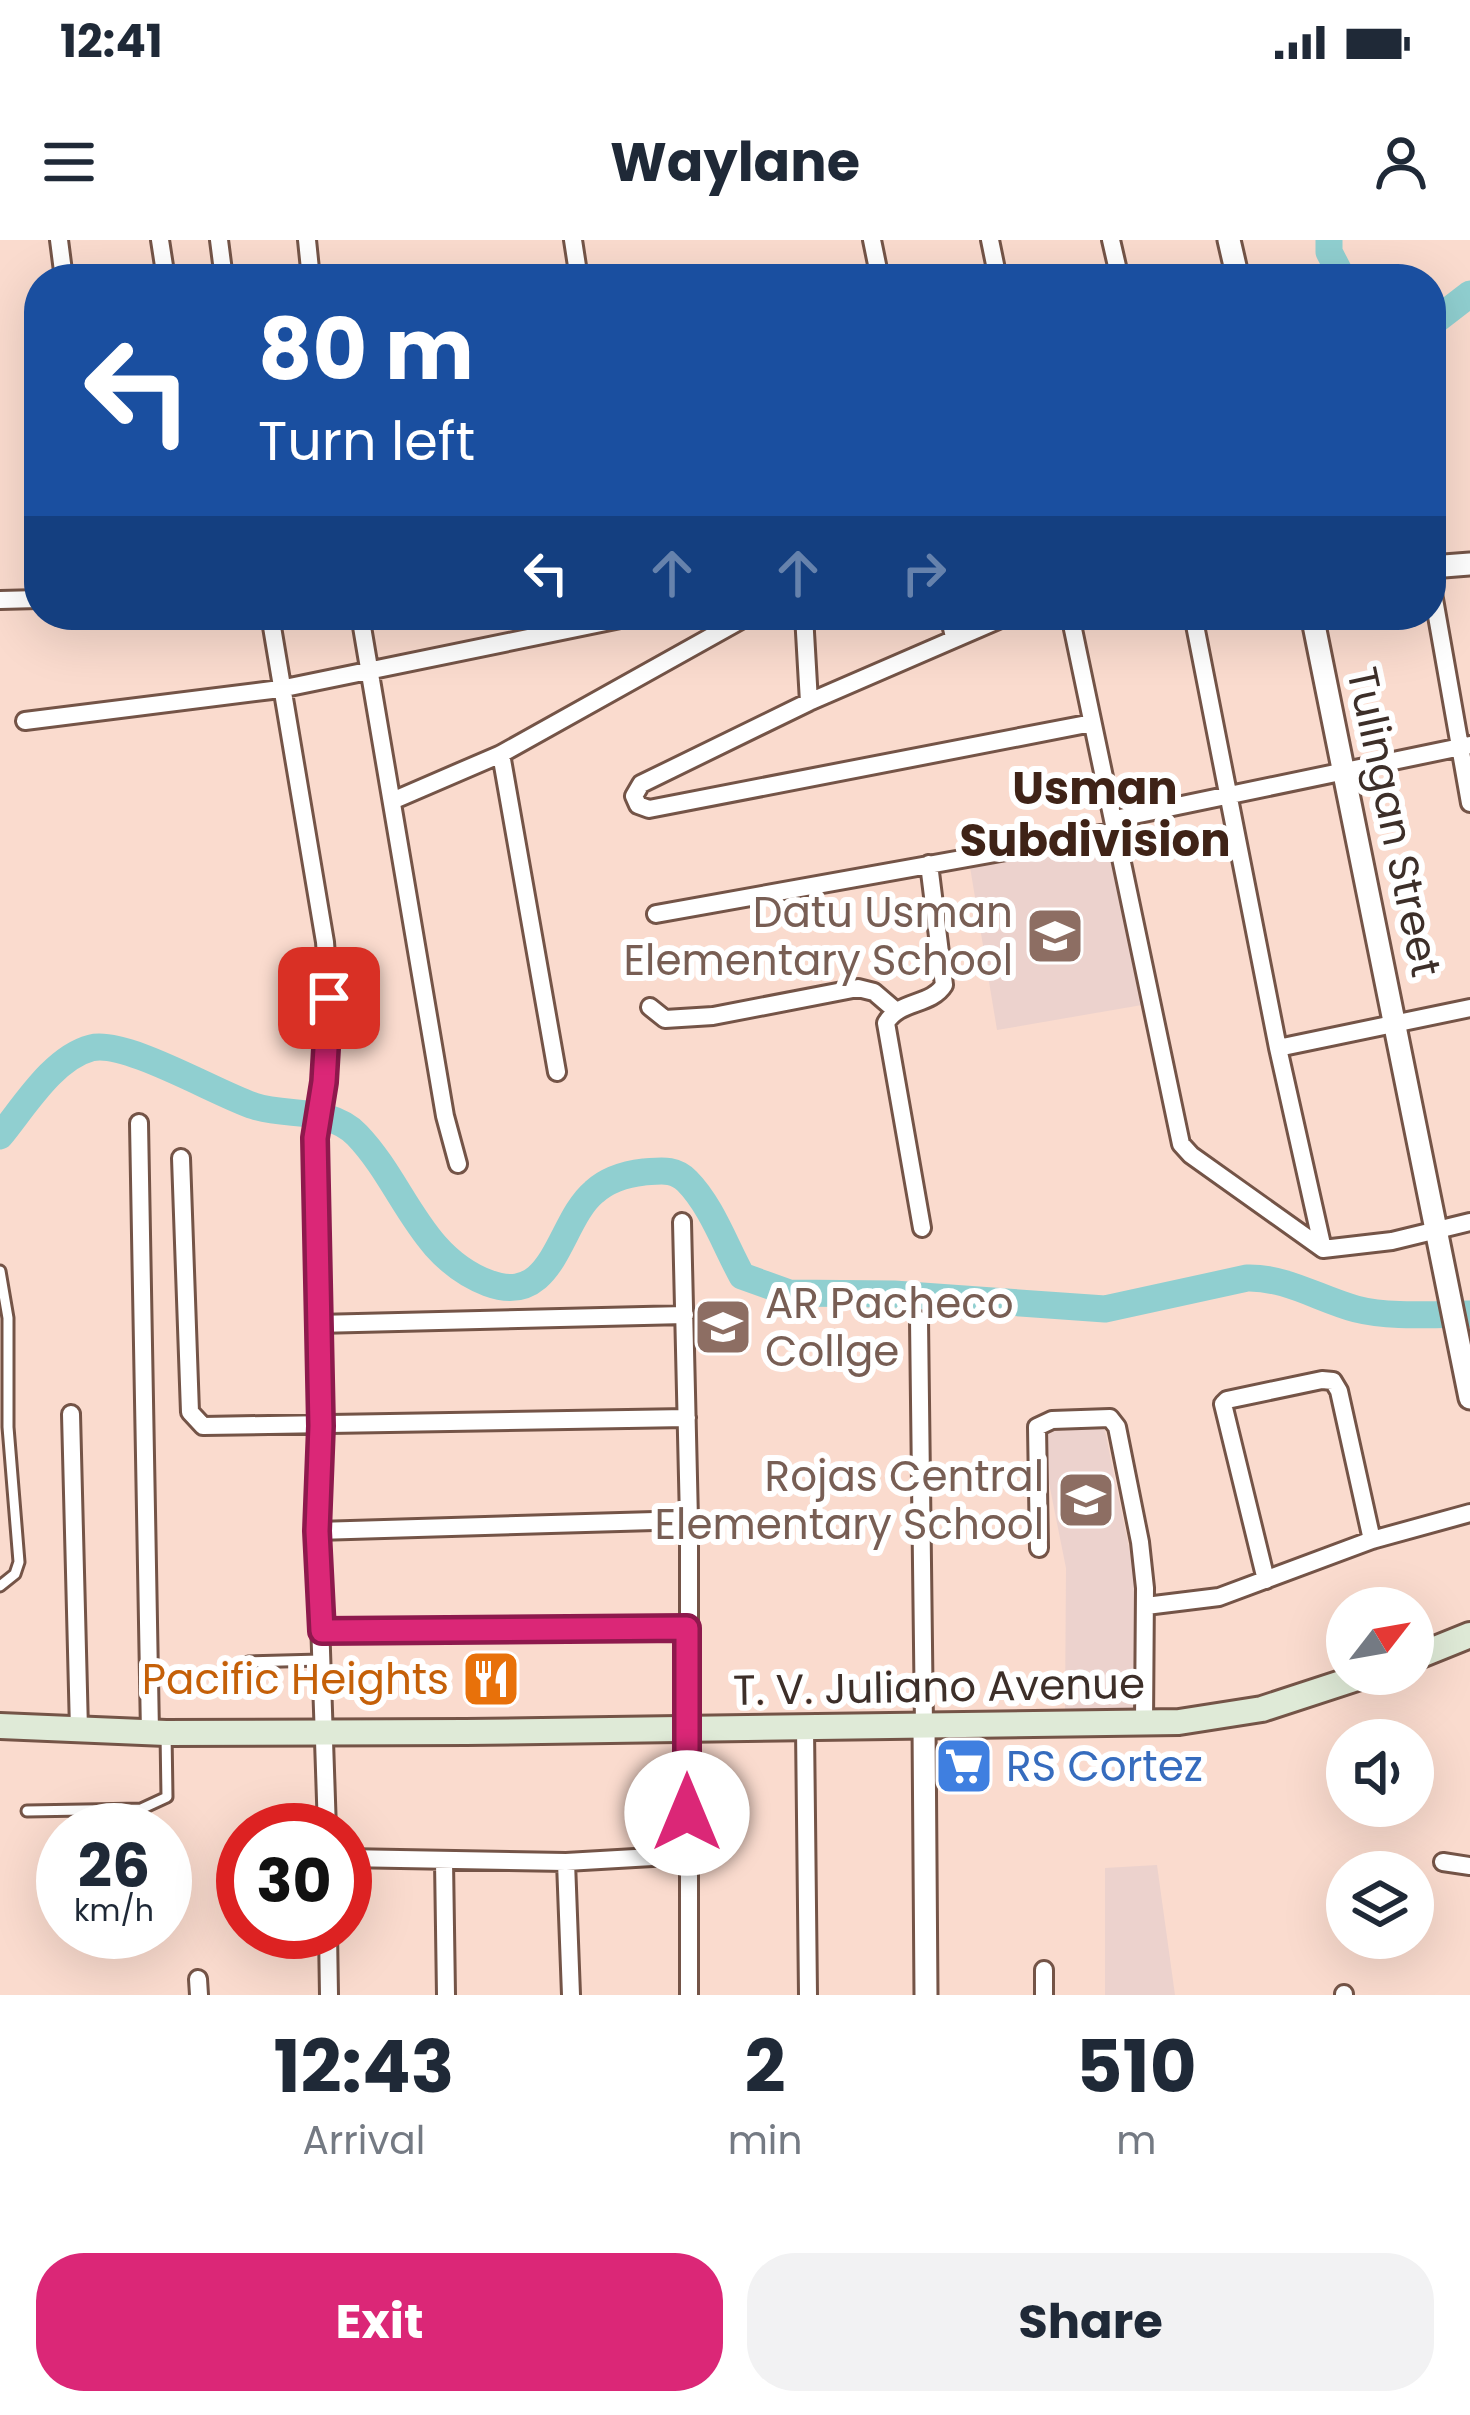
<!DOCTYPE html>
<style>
:root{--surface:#fff;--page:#f2f2f3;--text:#1f2937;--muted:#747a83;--accent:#db2777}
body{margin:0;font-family:Poppins,sans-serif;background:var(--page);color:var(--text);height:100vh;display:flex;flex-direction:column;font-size:45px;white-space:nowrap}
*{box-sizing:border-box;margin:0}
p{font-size:39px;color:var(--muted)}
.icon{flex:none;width:66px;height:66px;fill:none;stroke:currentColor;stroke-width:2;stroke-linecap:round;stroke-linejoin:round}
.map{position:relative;height:1755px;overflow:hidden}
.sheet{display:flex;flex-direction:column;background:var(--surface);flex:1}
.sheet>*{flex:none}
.top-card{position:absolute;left:24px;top:24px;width:1422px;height:366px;border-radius:48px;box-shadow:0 12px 48px #0002;background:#1a4fa0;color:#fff;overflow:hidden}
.needle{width:78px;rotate:59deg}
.tools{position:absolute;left:1326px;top:1347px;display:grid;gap:24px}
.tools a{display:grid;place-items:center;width:108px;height:108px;border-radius:50%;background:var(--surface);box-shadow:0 12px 48px #0002;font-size:60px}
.speed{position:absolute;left:36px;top:1563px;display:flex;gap:24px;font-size:60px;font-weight:700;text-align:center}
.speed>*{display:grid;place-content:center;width:156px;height:156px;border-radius:50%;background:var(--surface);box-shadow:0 12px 48px #0002;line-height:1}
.speed small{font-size:30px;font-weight:400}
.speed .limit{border:18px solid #d22;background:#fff;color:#111}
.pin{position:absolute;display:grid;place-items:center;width:102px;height:102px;color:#fff;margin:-51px;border-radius:24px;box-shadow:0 6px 18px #0006}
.me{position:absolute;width:132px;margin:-66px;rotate:0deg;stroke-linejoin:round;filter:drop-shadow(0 0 9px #0008)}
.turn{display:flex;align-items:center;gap:42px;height:252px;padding:0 36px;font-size:54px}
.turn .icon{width:156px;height:156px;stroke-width:2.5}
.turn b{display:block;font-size:84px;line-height:102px}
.lanes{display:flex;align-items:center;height:114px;padding:0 36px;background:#0003;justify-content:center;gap:60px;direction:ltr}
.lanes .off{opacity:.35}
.eta{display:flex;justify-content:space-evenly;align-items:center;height:204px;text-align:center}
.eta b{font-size:72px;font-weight:700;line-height:84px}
.action{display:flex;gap:24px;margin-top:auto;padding:24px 36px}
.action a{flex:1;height:138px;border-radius:48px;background:var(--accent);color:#fff;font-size:48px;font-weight:700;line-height:138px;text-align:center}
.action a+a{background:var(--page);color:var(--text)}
.status{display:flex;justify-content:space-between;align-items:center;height:84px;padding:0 60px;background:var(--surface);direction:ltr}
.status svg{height:33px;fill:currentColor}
header{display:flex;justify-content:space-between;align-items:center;height:156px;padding:0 36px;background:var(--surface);font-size:54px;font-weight:700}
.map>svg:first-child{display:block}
</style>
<div class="status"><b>12:41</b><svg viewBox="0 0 49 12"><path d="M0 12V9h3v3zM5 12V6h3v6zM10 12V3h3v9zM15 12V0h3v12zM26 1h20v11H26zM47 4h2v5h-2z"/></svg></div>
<header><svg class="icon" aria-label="menu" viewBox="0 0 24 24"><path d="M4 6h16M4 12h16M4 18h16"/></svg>Waylane<svg class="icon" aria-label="person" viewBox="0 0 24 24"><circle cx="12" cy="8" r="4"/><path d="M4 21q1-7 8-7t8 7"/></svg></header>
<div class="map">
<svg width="1470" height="1755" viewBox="0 0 1470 1755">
<rect width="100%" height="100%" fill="#fadbce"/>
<path fill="#ecd2cd" d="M1110,603L1142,765L997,790L970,627Z
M1103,1181L1140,1361L1139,1473L1065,1470L1066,1328L1039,1193Z
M1157,1625L1175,1755H1105V1628Z"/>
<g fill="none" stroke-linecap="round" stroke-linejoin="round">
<path stroke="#90cfd0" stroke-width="27" d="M1329,0V12L1343,39
M1431,84L1470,54
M0,896C24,867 53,818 91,808C125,799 217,854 254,866C288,877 330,867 357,895C404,944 419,1017 488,1043C555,1068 558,982 594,952C607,940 627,934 644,932C661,931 674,928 687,941C711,965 725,1005 742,1036L789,1053L894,1054L1105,1069L1247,1038C1286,1037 1319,1059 1356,1069C1392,1078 1433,1074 1470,1074"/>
<defs>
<path id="service" d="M0,1031L8,1078V1187L19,1322L15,1334L0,1346
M248,1422L320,1420
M27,1571L141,1569L167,1557L166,1493"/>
<path id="minor" d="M59,0L64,39
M160,0L166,39
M219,0L224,39
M307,0L311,39
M573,0L579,39
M872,0L880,39
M990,0L998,39
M1111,0L1120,39
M1431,342L1470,563
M0,360L39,359
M270,375L325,702L329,759L324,842L315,899L321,1186L317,1291L327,1590
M360,375L445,876L458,924
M804,375L809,462
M949,375L954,397
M1010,375L809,462L641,544L634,556L638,565L649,569L1092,483
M1070,375L1181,904L1191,915L1323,1009L1392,1001L1470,982
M1193,375L1278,808L1323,1009
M25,481L280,449L640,375
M501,514L557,832
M392,561L501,514L750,375
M1115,579L1470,505
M656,674L1117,591
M650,767L665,779L713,776L858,748L874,752L895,770
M1278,808L1470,768
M139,883L150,1493
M181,918L190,1172L203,1186L687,1178
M682,982L689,1280V1755
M922,988L886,783C899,760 931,766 944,745L929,624
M919,1080L924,1486
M317,1084L685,1075
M71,1174L79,1490
M317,1291L689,1280
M1039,1308L1037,1187L1052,1180L1110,1178L1117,1187L1140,1302L1145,1348L1144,1483
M1266,1340L1223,1164L1227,1160L1322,1140L1333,1141L1339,1151L1372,1300
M1146,1366L1219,1357L1372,1300L1470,1273
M322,1391L687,1388
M805,1488L808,1755
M345,1618L566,1622L687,1615
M444,1621L446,1755
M566,1622L571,1755
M1443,1622L1470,1626
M328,1692L329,1755
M1044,1730V1755
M198,1739L199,1755
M1344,1754V1755"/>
<path id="tertiary" d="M1229,0L1238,39
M1431,327L1470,324
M1312,375L1470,1158
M924,1486L926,1755"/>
<path id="secondary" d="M1413,1418L1470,1395
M0,1486L166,1493L466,1492L1179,1482L1262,1469L1369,1434"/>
</defs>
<use href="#service" stroke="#745447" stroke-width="15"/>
<use href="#minor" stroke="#745447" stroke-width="22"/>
<use href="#tertiary" stroke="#745447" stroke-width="27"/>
<use href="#secondary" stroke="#745447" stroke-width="30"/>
<use href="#service" stroke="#fff" stroke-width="9"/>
<use href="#minor" stroke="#fff" stroke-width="16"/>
<use href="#tertiary" stroke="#fff" stroke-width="21"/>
<use href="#secondary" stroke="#dfead7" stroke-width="24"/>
</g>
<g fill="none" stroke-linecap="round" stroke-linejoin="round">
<defs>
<path id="route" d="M329,758L324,842L315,898L321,1186L317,1291L322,1391L687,1388V1573"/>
</defs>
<use href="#route" stroke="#8e194d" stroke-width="30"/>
<use href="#route" stroke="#db2777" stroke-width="21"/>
</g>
<defs>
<symbol id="school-square" viewBox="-11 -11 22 22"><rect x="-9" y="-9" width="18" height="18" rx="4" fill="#8d6e63" stroke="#fff"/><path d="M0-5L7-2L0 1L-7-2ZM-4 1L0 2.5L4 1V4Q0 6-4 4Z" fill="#fff"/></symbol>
<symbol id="university-square" viewBox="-11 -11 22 22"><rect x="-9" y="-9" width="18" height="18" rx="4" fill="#8d6e63" stroke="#fff"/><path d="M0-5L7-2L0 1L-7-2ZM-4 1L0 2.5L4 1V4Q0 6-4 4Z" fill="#fff"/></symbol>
<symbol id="restaurant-square" viewBox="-11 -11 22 22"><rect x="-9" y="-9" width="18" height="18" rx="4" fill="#e8710a" stroke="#fff"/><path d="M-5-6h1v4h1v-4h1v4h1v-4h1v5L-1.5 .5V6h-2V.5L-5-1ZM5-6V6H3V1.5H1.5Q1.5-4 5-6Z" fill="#fff"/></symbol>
<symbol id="supermarket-square" viewBox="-11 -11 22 22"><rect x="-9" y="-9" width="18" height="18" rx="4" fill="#3f7fe0" stroke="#fff"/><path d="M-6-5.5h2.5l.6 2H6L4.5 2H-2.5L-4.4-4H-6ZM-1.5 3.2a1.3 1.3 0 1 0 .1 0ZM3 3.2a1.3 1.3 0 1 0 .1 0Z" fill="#fff"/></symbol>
</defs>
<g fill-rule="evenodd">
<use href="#school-square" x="1022" y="663" width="66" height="66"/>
<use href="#university-square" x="690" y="1054" width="66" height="66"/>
<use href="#school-square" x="1053" y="1227" width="66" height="66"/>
<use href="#restaurant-square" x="458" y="1406" width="66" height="66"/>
<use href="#supermarket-square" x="931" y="1493" width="66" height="66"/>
</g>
<g text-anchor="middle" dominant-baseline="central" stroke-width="12" stroke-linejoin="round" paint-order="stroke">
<g font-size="42" fill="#3d2f29" stroke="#fff">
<text transform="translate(1394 582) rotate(78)">Tulingan Street</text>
<text transform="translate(939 1447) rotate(-1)">T. V. Juliano Avenue</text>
</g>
<g font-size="42" fill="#785e54" stroke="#fff" text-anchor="end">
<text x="1013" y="672">Datu Usman<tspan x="1013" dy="48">Elementary School</tspan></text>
<text x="765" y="1063" text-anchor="start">AR Pacheco<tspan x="765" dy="48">Collge</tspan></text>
<text x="1044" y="1236">Rojas Central<tspan x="1044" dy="48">Elementary School</tspan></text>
</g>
<g font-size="42" fill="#c56008" stroke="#fff" text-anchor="end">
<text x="449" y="1439">Pacific Heights</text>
</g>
<g font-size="42" fill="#366cbe" stroke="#fff" text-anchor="start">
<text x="1006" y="1526">RS Cortez</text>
</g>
<g font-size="45" font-weight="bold" fill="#3f2317" stroke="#fff">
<text x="1095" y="548">Usman<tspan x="1095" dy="52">Subdivision</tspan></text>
</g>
</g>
</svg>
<div class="tools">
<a><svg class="needle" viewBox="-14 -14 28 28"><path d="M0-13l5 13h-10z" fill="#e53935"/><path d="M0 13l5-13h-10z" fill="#747a83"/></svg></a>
<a><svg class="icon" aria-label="sound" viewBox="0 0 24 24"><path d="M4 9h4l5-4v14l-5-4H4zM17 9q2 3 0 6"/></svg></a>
<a><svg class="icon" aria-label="layers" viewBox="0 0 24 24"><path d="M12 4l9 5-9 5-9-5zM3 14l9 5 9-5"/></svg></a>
</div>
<div class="speed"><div>26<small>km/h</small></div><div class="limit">30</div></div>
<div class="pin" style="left:329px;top:758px;background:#d93025"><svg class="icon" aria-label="arrive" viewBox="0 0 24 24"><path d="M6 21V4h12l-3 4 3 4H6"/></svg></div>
<svg class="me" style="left:687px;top:1573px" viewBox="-20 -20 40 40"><circle r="19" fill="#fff"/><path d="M0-13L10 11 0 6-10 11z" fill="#db2777"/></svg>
<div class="top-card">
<div class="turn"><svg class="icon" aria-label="left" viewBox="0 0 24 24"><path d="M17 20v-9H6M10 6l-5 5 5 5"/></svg><div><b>80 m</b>Turn left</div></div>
<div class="lanes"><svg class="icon" aria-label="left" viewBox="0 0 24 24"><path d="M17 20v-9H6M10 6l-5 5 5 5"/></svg><svg class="icon off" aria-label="ahead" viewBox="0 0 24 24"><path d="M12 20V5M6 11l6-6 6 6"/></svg><svg class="icon off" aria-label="ahead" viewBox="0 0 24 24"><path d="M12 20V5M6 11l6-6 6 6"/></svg><svg class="icon off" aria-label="right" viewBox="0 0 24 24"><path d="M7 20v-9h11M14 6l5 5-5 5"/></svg></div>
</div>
</div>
<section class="sheet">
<div class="eta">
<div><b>12:43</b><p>Arrival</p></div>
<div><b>2</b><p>min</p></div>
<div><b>510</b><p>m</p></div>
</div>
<div class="action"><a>Exit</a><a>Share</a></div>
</section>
